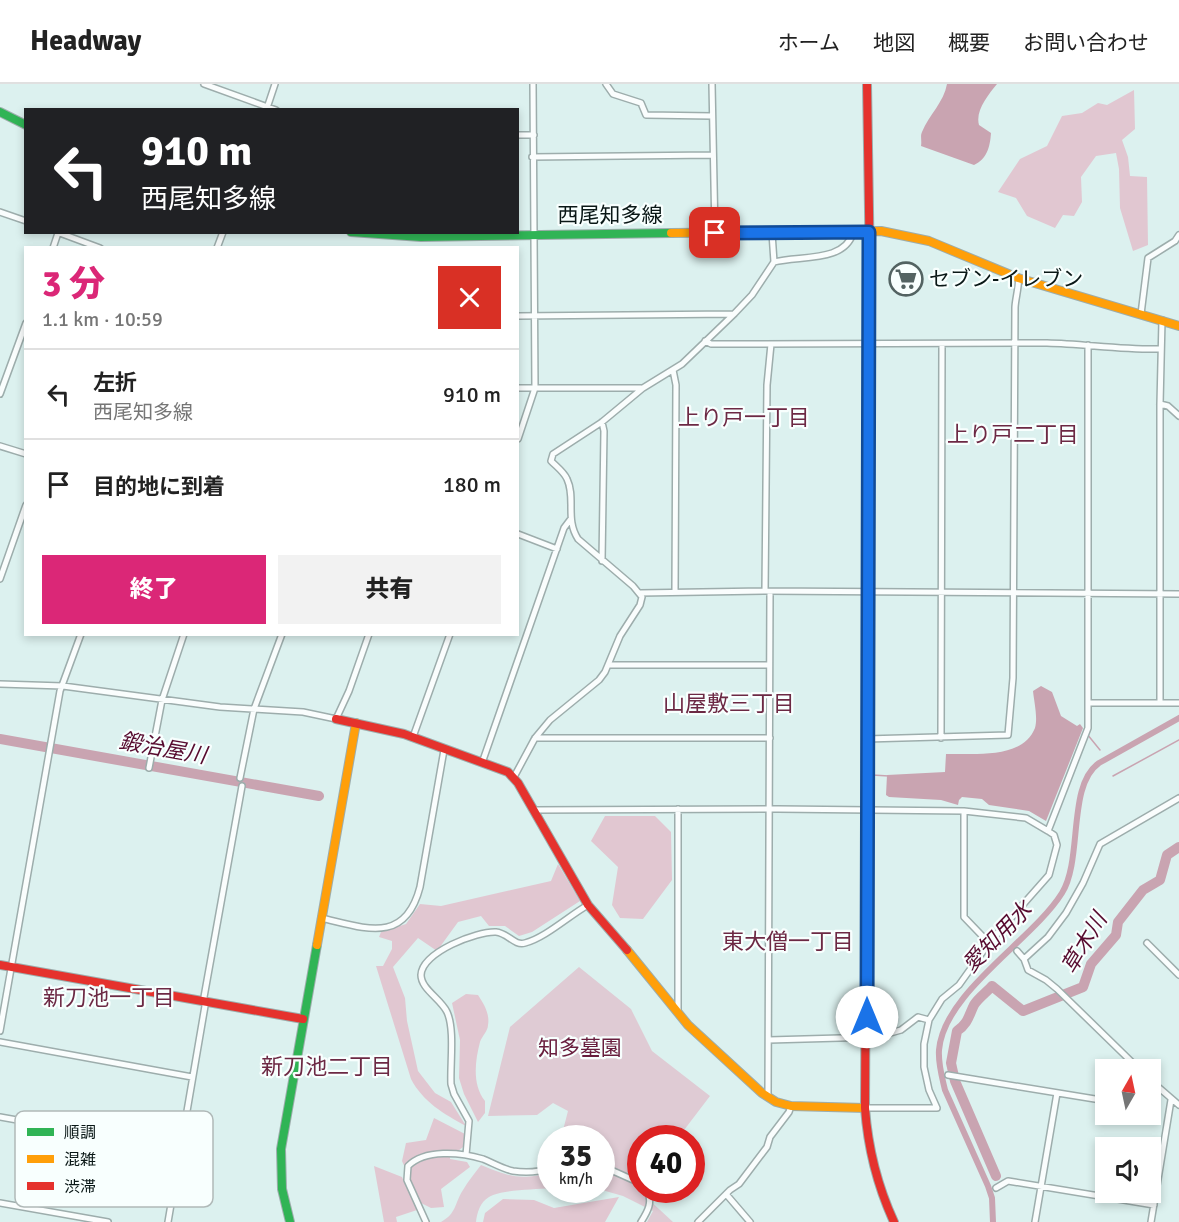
<!DOCTYPE html>
<html lang="ja">
<meta charset="utf-8">
<style>
:root{--surface:#fff;--page:#f2f2f2;--text:#222;--muted:#767676;--line:#e0e0e0;--accent:#db2777}
body{margin:0;font-family:Signika,"Noto Sans JP",sans-serif;background:var(--page);color:var(--text);height:100vh;display:flex;flex-direction:column;font-size:22px;white-space:nowrap}
*{box-sizing:border-box;margin:0}
p{font-size:20px;color:var(--muted)}
.icon{flex:none;width:33px;height:33px;fill:none;stroke:currentColor;stroke-width:2;stroke-linecap:round;stroke-linejoin:round}
.map{position:relative;flex:1;overflow:hidden}
.side{position:absolute;left:24px;top:162px;width:495px;height:390px;display:flex;flex-direction:column;background:var(--surface);border-radius:0px;box-shadow:0 3px 9px #0003}
.side>*{flex:none}
.top-card{position:absolute;left:24px;top:24px;width:495px;height:126px;border-radius:0px;box-shadow:0 3px 9px #0003;background:#202124;color:#fff;overflow:hidden}
.needle{width:39px;rotate:9deg}
.fabs{position:absolute;left:1095px;top:975px;display:grid;gap:12px}
.fabs a{display:grid;place-items:center;width:66px;height:66px;border-radius:0px;background:var(--surface);box-shadow:0 3px 9px #0003;font-size:30px}
.speed{position:absolute;left:537px;top:1041px;display:flex;gap:12px;font-size:30px;font-weight:700;text-align:center}
.speed>*{display:grid;place-content:center;width:78px;height:78px;border-radius:50%;background:var(--surface);box-shadow:0 3px 9px #0003;line-height:1}
.speed small{font-size:15px;font-weight:400}
.speed .limit{border:9px solid #d22;background:#fff;color:#111}
.pin{position:absolute;display:grid;place-items:center;width:51px;height:51px;color:#fff;margin:-26px;border-radius:12px;box-shadow:0 3px 9px #0006}
.me{position:absolute;width:66px;margin:-33px;rotate:0deg;stroke-linejoin:round;filter:drop-shadow(0 0 4px #0008)}
.turn{display:flex;align-items:center;gap:21px;height:126px;padding:0 18px;font-size:27px}
.turn .icon{width:78px;height:78px;stroke-width:2.5}
.turn b{display:block;font-size:42px;line-height:51px}
.round{display:grid;place-items:center;flex:none;width:63px;height:63px;border-radius:0px;background:var(--page)}
.summary{display:flex;align-items:center;justify-content:space-between;height:102px;padding:0 18px}
h1{font-size:36px;font-weight:800;line-height:45px;color:var(--accent)}
.action{display:flex;gap:12px;margin-top:auto;padding:12px 18px}
.action a{flex:1;height:69px;border-radius:0px;background:var(--accent);color:#fff;font-size:24px;font-weight:800;line-height:69px;text-align:center}
.action a+a{background:var(--page);color:var(--text)}
ul{padding:0;list-style:none}
li{display:flex;align-items:center;gap:18px;height:90px;padding:0 18px;border-top:2px solid var(--line)}
li div{flex:1}
li b{display:block;font-size:22px}
li em{font-style:normal}
header{display:flex;align-items:center;gap:36px;box-sizing:border-box;height:84px;padding:0 30px;background:var(--surface);border-bottom:2px solid var(--line)}
header strong{font-size:28px}
nav{display:flex;gap:33px;margin-inline-start:auto;font-size:21px}
.map>svg:first-child{display:block}
</style>
<header>
<strong>Headway</strong>
<nav><a>ホーム</a><a>地図</a><a>概要</a><a>お問い合わせ</a></nav>
</header>
<div class="map">
<svg width="1179" height="1138" viewBox="0 0 1179 1138">
<rect width="100%" height="100%" fill="#dcf1ef"/>
<path fill="#dfcbd4" d="M579,883L631,925L652,967L710,1012L678,1054H640V1084L633,1101L673,1138H647L653,1127L623,1112L602,1106C588,1113 565,1121 553,1106H602V1054H561L568,1027L553,1019L537,1031L488,1032L510,943Z
M481,1081C510,1093 519,1096 550,1089V1104C534,1106 502,1105 489,1113C480,1118 477,1129 476,1138H441C457,1129 454,1120 463,1106C468,1097 475,1089 481,1081Z"/>
<path fill="#e1c7d1" d="M1134,6L1135,45L1122,56L1128,73L1130,92L1147,93L1148,161L1133,167L1120,124L1119,85L1116,69L1096,72L1081,93L1082,118L1074,132L1063,131L1055,144L1027,132L1016,114L998,108L1020,75L1047,62L1062,32L1082,29L1098,19L1107,21Z
M605,732H655L671,748L672,796L643,835L620,834L612,821L618,783L591,757Z
M558,780L580,817L532,848L519,852L505,842H489L481,832L458,838L437,867L418,854L393,883L405,914L407,937L418,987L435,1009L451,1018L466,1042C444,1030 423,1018 411,995L376,882H383L392,865V857L379,853L381,848L406,840L420,820L441,822L551,797Z
M466,910L478,911C484,920 490,930 488,941C488,947 482,952 480,958C475,977 472,1001 485,1017V1029L478,1038L464,1010L459,994L460,956L452,919Z
M434,1034L465,1050L463,1063L458,1067H450V1075L467,1078L470,1083L441,1105L444,1123L431,1124L421,1119L402,1077L406,1059L426,1056Z
M374,1082L402,1093L417,1126L396,1133L397,1138H384Z
M619,1113L605,1138H483L485,1129L503,1115L534,1116L554,1124Z"/>
<path fill="#c9a4b1" d="M947,0H997C988,11 975,27 979,41L991,49C990,63 987,75 974,81L921,62C922,57 920,52 922,48C929,31 944,18 947,0Z
M1041,602L1052,608L1061,632L1077,642L1080,640L1083,644L1046,737L1029,727L989,721L982,715L962,713L959,716L958,721L941,716L889,713L886,711L887,691L945,688L946,670C974,669 1022,676 1035,644C1038,634 1034,617 1033,607Z"/>
<g fill="none" stroke-linecap="round" stroke-linejoin="round">
<path stroke="#c9a4b1" stroke-width="1.5" d="M1087,650L1100,666
M872,691L889,692
M1113,692L1179,656"/>
<path stroke="#c9a4b1" stroke-width="6" d="M993,1138L992,1114L988,1102L945,1006C942,993 938,980 939,966C944,908 1032,857 1062,809C1083,775 1067,701 1099,679L1179,634"/>
<path stroke="#c9a4b1" stroke-width="10" d="M0,655L319,712
M996,1092L955,997L951,979L957,947C968,940 969,931 974,921C978,914 987,908 992,902L1023,927L1083,903L1091,880L1116,851L1118,838L1143,806L1160,796L1167,771L1179,763"/>
<defs>
<path id="street" d="M204,0L276,26
M606,0L613,10L641,19L646,31L712,32
M712,0L715,149
M267,24L275,0
M518,51H534
M532,73L713,71
M0,128L26,137
M57,148L100,164
M53,164L58,149
M217,164L223,148
M774,178C799,171 844,179 853,149
M1141,230L1148,174L1175,157L1179,151
M518,232L734,230
M705,257L711,260H725L1047,259C1085,260 1123,266 1161,265
M673,286L676,301L675,507
M518,304H641
M0,310L26,239
M1160,320L1168,322L1179,332
M602,338L604,347L602,477
M518,355L535,304L533,0
M0,362L26,370
M518,450L557,465
M0,495L26,421
M765,507L767,301L771,260
M640,509L765,507L1179,510
M609,581H769
M0,600L63,602L220,623L303,628L336,635L349,607L369,550
M1088,619H1179
M1160,619V320L1162,236
M413,653L450,550
M535,654H770
M941,654L942,260
M866,655L1008,651L1013,594L1015,224C1015,216 1020,199 1018,194
M482,679L564,444L570,436
M149,684L162,616L184,550
M514,693L535,654L550,636L599,596L605,588L620,552L640,521L642,513L633,502L578,455C565,435 576,414 567,395C564,388 557,383 551,377L553,370L602,338L643,304L682,280L734,230L752,211L774,178L772,149
M240,694L254,625L282,550
M678,725V927
M534,726L778,725L964,727L1026,734L1048,747
M964,727V833L989,859
M321,834C365,844 405,861 420,803L444,666
M1147,859L1179,891
M1017,867L1024,875
M0,947L60,607L81,550
M769,956L876,953L901,946L918,933L929,936
M0,958L192,993
M1140,986L1057,905L1046,896L1028,886L1024,875L1048,853L1066,829L1083,799L1100,760L1179,714
M948,991L1101,1016L1106,1012
M1150,996L1179,1021
M768,1012L770,508
M865,1024H937L929,1006L924,983V960L929,936L942,915L959,901L989,859L1049,791L1057,761L1054,751L1048,747L1088,644V261
M0,1033L180,1065
M466,1071L469,1037L454,1010L451,1000C450,980 455,945 447,928C441,915 421,905 421,891C422,868 477,847 496,848C508,849 514,862 525,859C545,854 570,831 588,821
M602,1082L640,1099
M996,1104L1008,1097L1154,1121
M726,1110L750,1138
M0,1119L108,1138
M168,1138L205,922L204,913L242,702
M426,1138L407,1096L408,1082C425,1065 460,1068 483,1075C493,1079 503,1085 513,1087C526,1089 539,1088 550,1084
M641,1138C648,1127 653,1118 647,1106
M698,1138L730,1106L739,1100L767,1063L770,1053L789,1028L791,1022
M1035,1138L1057,1009
M1151,1138L1171,1016"/>
<path id="fast" d="M0,28L26,41
M351,148L421,153L671,149
M867,637L869,396
M290,1138L282,1105L281,1065L317,861"/>
<path id="slow" d="M671,149L881,147L929,157L1018,194L1179,242
M317,861L356,639
M627,866L688,941L762,1009L776,1018L791,1022L865,1024"/>
<path id="jam" d="M867,0L870,189L869,396
M336,635L404,650L508,688L518,699L588,821L627,866
M867,637L865,1024C868,1065 877,1101 894,1138
M0,881L303,935"/>
</defs>
<use href="#street" stroke="#9dadac" stroke-width="8"/>
<use href="#fast" stroke="#9dadac" stroke-width="10"/>
<use href="#slow" stroke="#9dadac" stroke-width="10"/>
<use href="#jam" stroke="#9dadac" stroke-width="10"/>
<use href="#street" stroke="#fafdfd" stroke-width="5"/>
<use href="#fast" stroke="#30b455" stroke-width="8"/>
<use href="#slow" stroke="#ff9f0a" stroke-width="8"/>
<use href="#jam" stroke="#e5322d" stroke-width="8"/>
</g>
<g fill="none" stroke-linecap="round" stroke-linejoin="round">
<defs>
<path id="route" d="M715,149L869,148L867,933"/>
</defs>
<use href="#route" stroke="#114b97" stroke-width="15"/>
<use href="#route" stroke="#1a73e8" stroke-width="10"/>
</g>
<defs>
<symbol id="supermarket-ring" viewBox="-11 -11 22 22"><circle r="9.5" fill="#f8fffe" stroke="#536362" stroke-width="1.5"/><path d="M-6-5.5h2.5l.6 2H6L4.5 2H-2.5L-4.4-4H-6ZM-1.5 3.2a1.3 1.3 0 1 0 .1 0ZM3 3.2a1.3 1.3 0 1 0 .1 0Z" fill="#536362"/></symbol>
</defs>
<g fill-rule="evenodd">
<use href="#supermarket-ring" x="887" y="176" width="38" height="38"/>
</g>
<g text-anchor="middle" dominant-baseline="central" stroke-width="4.5" stroke-linejoin="round" paint-order="stroke">
<g font-size="21" fill="#091716" stroke="#f8fffe">
<text x="610" y="131">西尾知多線</text>
</g>
<g font-size="21" fill="#091716" stroke="#f8fffe" text-anchor="start">
<text x="929" y="195">セブン-イレブン</text>
</g>
<g font-size="21" fill="#681d3d" stroke="#f8fffe">
<text x="580" y="964">知多墓園</text>
</g>
<g font-size="22" fill="#6c2944" stroke="#f8fffe">
<text x="744" y="333">上り戸一丁目</text>
<text x="1013" y="350">上り戸二丁目</text>
<text x="729" y="619">山屋敷三丁目</text>
<text x="788" y="857">東大僧一丁目</text>
<text x="109" y="913">新刀池一丁目</text>
<text x="327" y="982">新刀池二丁目</text>
</g>
<g font-size="22" font-style="italic" fill="#570b2f" stroke="#f8fffe">
<text transform="translate(163 664) rotate(10)">鍛治屋川</text>
<text transform="translate(997 853) rotate(-46)">愛知用水</text>
<text transform="translate(1084 859) rotate(-59)">草木川</text>
</g>
</g>
<rect x="15" y="1027" width="198" height="96" rx="9" fill="#f8fffe" stroke="#b0b9b8" stroke-width="1.5"/>
<rect x="27" y="1044" width="27" height="8" fill="#30b455"/>
<rect x="27" y="1071" width="27" height="8" fill="#ff9f0a"/>
<rect x="27" y="1098" width="27" height="8" fill="#e5322d"/>
<g font-size="16" fill="#091716">
<text x="64" y="1054">順調</text>
<text x="64" y="1081">混雑</text>
<text x="64" y="1108">渋滞</text>
</g>
</svg>
<div class="fabs">
<a><svg class="needle" viewBox="-14 -14 28 28"><path d="M0-13l5 13h-10z" fill="#e53935"/><path d="M0 13l5-13h-10z" fill="#767676"/></svg></a>
<a><svg class="icon" aria-label="sound" viewBox="0 0 24 24"><path d="M4 9h4l5-4v14l-5-4H4zM17 9q2 3 0 6"/></svg></a>
</div>
<div class="speed"><div>35<small>km/h</small></div><div class="limit">40</div></div>
<div class="pin" style="left:715px;top:149px;background:#d93025"><svg class="icon" aria-label="arrive" viewBox="0 0 24 24"><path d="M6 21V4h12l-3 4 3 4H6"/></svg></div>
<svg class="me" style="left:867px;top:933px" viewBox="-20 -20 40 40"><circle r="19" fill="#fff"/><path d="M0-13L10 11 0 6-10 11z" fill="#1a73e8"/></svg>
<div class="top-card">
<div class="turn"><svg class="icon" aria-label="left" viewBox="0 0 24 24"><path d="M17 20v-9H6M10 6l-5 5 5 5"/></svg><div><b>910 m</b>西尾知多線</div></div>
</div>
<section class="side">
<div class="summary"><div><h1>3 分</h1><p>1.1 km · 10:59</p></div><a class="round" style="background:#d93025;color:#fff"><svg class="icon" aria-label="close" viewBox="0 0 24 24"><path d="M6 6l12 12M18 6L6 18"/></svg></a></div>
<ul>
<li><svg class="icon" aria-label="left" viewBox="0 0 24 24"><path d="M17 20v-9H6M10 6l-5 5 5 5"/></svg><div><b>左折</b><p>西尾知多線</p></div><em>910 m</em></li>
<li><svg class="icon" aria-label="arrive" viewBox="0 0 24 24"><path d="M6 21V4h12l-3 4 3 4H6"/></svg><div><b>目的地に到着</b></div><em>180 m</em></li>
</ul>
<div class="action"><a>終了</a><a>共有</a></div>
</section>
</div>
